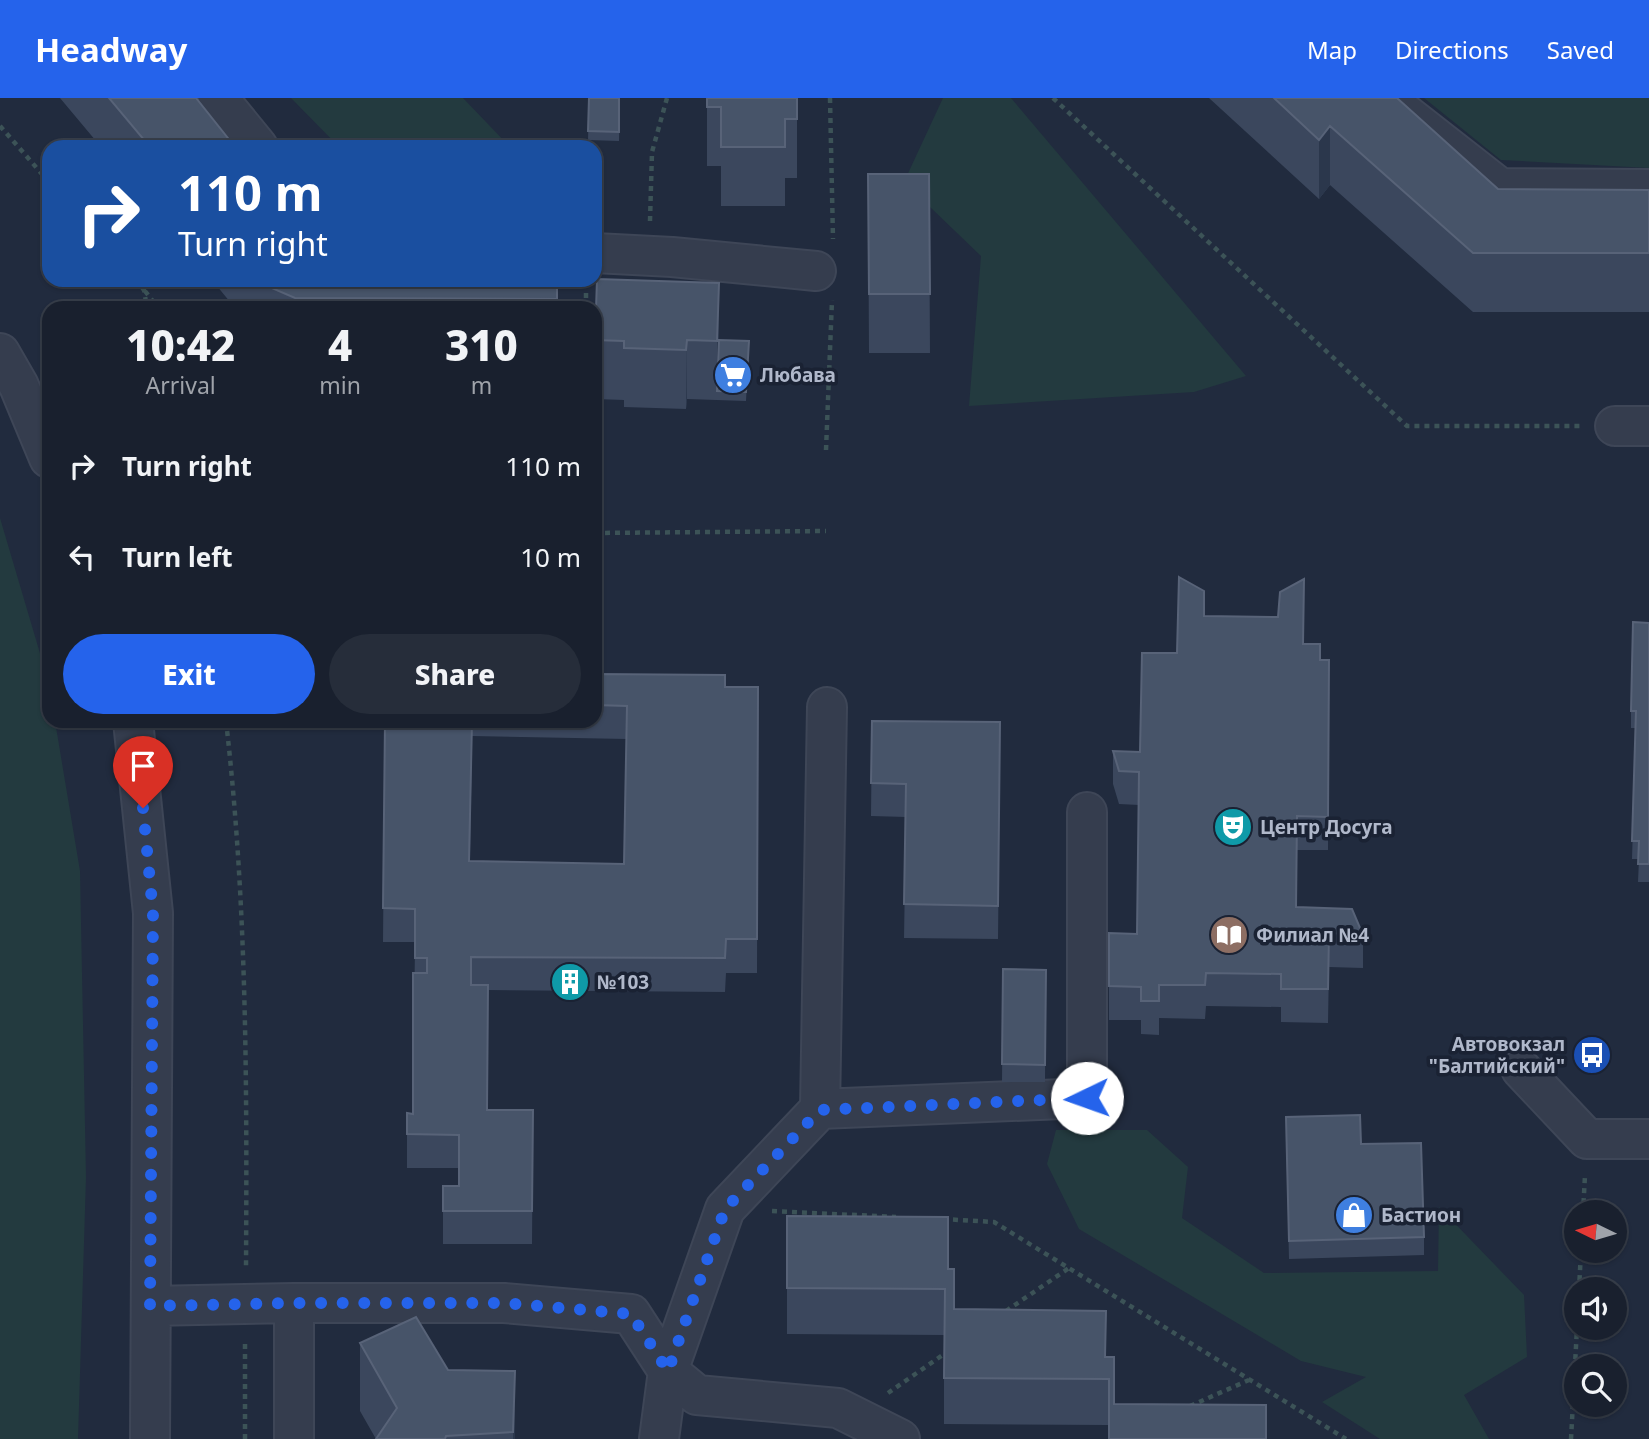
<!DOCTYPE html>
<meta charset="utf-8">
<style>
:root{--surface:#19202e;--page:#262d3a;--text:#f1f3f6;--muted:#9fa3aa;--line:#373e4a;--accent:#2563eb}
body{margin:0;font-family:"Noto Sans",sans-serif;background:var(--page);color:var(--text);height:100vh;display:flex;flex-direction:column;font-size:26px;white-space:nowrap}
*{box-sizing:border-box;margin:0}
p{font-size:23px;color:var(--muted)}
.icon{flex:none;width:38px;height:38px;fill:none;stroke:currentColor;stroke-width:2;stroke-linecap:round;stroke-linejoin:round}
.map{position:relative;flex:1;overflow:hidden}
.side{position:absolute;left:42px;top:203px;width:560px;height:427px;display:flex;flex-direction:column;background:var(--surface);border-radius:21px;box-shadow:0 2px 5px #0004,0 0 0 2px var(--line)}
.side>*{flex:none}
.banner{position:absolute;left:42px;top:42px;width:560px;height:147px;border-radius:21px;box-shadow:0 2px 5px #0004,0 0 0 2px var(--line);background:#1a4fa0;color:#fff;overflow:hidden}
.needle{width:46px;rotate:275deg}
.buttons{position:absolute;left:1564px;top:1102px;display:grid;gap:14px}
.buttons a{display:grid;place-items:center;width:63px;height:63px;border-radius:50%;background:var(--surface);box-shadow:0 2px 5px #0004,0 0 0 2px var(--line);font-size:35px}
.pin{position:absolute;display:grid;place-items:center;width:60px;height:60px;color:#fff;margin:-72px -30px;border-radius:50% 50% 50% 0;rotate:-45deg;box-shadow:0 0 7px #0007}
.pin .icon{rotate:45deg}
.me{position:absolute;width:77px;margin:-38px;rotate:267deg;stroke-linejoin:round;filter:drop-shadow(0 0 5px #0008)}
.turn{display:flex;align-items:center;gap:24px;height:147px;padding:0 21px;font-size:32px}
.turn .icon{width:91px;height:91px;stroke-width:2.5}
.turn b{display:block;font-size:49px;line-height:60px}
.eta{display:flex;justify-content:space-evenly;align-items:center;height:119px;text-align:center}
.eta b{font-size:42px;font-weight:800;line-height:49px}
.action{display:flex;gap:14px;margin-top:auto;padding:14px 21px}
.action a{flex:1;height:80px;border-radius:42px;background:var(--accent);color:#fff;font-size:28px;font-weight:800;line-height:80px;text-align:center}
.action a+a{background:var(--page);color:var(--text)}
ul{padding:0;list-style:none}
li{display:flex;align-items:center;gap:21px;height:91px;padding:0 21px}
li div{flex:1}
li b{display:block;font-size:26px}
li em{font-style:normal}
header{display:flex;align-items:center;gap:42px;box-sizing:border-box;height:98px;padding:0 35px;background:var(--accent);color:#fff}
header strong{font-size:33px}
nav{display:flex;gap:38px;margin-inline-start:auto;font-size:24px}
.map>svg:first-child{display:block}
</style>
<header>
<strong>Headway</strong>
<nav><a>Map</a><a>Directions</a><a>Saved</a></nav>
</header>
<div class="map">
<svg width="1649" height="1341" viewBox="0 0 1649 1341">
<rect width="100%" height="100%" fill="#212b3e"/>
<path fill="#233a3f" d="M291,0H463L510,49H339Z
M943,0H1011L1246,278L1194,294L969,308L981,158L904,84Z
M1424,0H1649V70L1501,62Z
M0,420L47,579L49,623H55L80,773L86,1079L78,1341H0Z
M1056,1032H1147L1188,1069L1182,1120L1264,1175L1438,1173L1439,1109L1524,1197L1527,1259L1464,1297L1489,1341H1380L1322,1304L1366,1279L1301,1263L1079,1131L1047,1066Z"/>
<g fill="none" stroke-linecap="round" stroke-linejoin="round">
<defs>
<path id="minor" d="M218,0L258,49
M1385,0L1500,90L1649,91
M595,155L672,159L816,173
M0,255L19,288L49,360
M1615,328H1649
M133,623L153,815L150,1341
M1521,971L1587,1041H1649
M820,1011L827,609
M294,1205V1341
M151,1208L294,1205H504L631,1216L668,1273L697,1297L838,1310L900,1341
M659,1341L668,1273L725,1111L820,1011L1087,1000V714"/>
</defs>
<use href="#minor" stroke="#3e4657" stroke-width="42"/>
<path stroke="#3c5357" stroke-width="4.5" stroke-dasharray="5 5" stroke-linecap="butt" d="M830,0L833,141
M1053,0L1407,328H1582
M0,28L49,84
M650,123L652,54L667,0
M136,182L144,192L147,210
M145,193L158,210
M586,210V190
M826,352L832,202
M595,435L826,433
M226,623C247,805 247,988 246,1171
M772,1113L896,1119
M1583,1115L1585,1077
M943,1121L994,1124L1346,1341
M1579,1192L1581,1153
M1006,1213L1069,1170
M888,1295L947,1254
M1190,1308L1249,1282
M245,1341V1243
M1571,1341L1577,1230"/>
<use href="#minor" stroke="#353d4e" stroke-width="38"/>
</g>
<path fill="#3b475d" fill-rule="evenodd" d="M60,0H196L235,49H101Z
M589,0H620L619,43L588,42Z
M707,0H797V80H785V108H721V68H707Z
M1209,0H1397L1498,91L1649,92V214H1473L1330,87L1319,101Z
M868,76H929L930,255H869Z
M212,182H557V210H235Z
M595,238L749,243L746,303L687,301L686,311L624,309V302L595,301Z
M1204,518L1303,546L1320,562H1329L1328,752H1297V809L1363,837V870L1329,869L1328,925L1281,924V909L1206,908L1205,921L1159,920V937L1141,936V922H1109V835L1137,836L1139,707L1119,706L1113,686V653L1140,654L1177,555Z
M1649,525V784H1638L1639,761H1632L1636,630H1631V613Z
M595,576L725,589H758L757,875H726L725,894L488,892L487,1012H533L532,1146H443V1088H459V1070H407V1015L413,1016L415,844H383L385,623H595ZM472,638L627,641L624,766L470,763Z
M872,623L1000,657L998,841L904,840L906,719L871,718Z
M1003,871L1046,872L1045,984H1002Z
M1286,1036L1361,1046L1424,1139V1157L1289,1161Z
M787,1118L948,1171L954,1211L1106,1259H1114L1109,1327L944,1326V1237L787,1236Z
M360,1245L448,1272L515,1273V1341H376L360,1313Z"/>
<path fill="#2b374c" d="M1330,28V87L1319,101V42Z
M719,185V243L717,293V243Z
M687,242V301L686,311Z
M515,1273V1341H513Z"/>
<path fill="#475469" stroke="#586378" stroke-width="2" d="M109,0H196L235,49H150Z
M589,0H619V34L588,33Z
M707,0H797V21H785V49H721V9H707Z
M1274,0H1397L1498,91L1649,92V155H1473L1330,28L1319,42Z
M868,76H929L930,196H869Z
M597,181L719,185L717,243L687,242L686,252L624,250V243L595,242Z
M261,182H557V201L295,200L267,188Z
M719,242L749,243L746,294L717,293Z
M1179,479L1204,493V518L1278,519L1280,494L1304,481L1303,546H1320V562H1329L1328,719L1297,718L1296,809L1352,811L1363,837L1329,835L1328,891H1281V876L1206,875L1205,887H1159V903H1141V889L1109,888V835L1137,836L1139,674L1119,673L1113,653L1140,654L1142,555H1177Z
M1633,524L1649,525V766H1638L1639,743H1632L1636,613H1631Z
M595,576L725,577V589H758L757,841H726L725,860L471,859V887H488L487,1012H533L532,1113H443V1088H459V1037L407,1036V1015L413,1016V875H427V860H415V811L383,810L385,623H472L469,763L624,766L627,608L595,607Z
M872,623L1000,624L998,808L904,806L906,686L871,685Z
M1003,871L1046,872L1045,967L1002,966Z
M1360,1017L1361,1046L1421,1045L1424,1139L1289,1143L1286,1019Z
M787,1118L948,1119V1171H954V1211L1106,1213L1105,1259H1114V1306L1266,1307V1341H1109V1281L944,1280L945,1191L787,1190Z
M416,1219L448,1272L515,1273L513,1334L446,1338L445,1341H376L397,1310L360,1245Z"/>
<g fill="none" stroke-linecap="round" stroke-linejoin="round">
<path stroke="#2563eb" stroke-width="12" stroke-dasharray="0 21.6" d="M143,710L153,815L150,1208L294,1205H504L631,1216L668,1273L725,1111L820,1012L1087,1000"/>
</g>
<defs>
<symbol id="supermarket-disc" viewBox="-11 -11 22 22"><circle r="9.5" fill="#3f7fe0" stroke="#1a2233"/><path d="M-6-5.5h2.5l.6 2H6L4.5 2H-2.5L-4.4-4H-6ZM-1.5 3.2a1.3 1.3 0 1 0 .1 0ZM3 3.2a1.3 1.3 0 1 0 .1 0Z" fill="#fff"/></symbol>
<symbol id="theatre-disc" viewBox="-11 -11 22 22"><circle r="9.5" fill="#0f9aa8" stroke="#1a2233"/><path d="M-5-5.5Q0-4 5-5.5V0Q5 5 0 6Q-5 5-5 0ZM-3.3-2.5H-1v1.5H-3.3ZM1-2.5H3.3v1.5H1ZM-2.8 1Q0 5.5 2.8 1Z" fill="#fff"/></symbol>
<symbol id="library-disc" viewBox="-11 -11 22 22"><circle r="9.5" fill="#8d6e63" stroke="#1a2233"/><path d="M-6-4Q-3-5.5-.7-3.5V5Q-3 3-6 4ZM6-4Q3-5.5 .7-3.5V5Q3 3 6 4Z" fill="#fff"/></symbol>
<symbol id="building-disc" viewBox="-11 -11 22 22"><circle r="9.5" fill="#0f9aa8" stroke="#1a2233"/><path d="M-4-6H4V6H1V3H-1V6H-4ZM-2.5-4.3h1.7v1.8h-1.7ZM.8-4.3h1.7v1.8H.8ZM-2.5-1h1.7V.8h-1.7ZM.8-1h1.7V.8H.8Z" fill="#fff"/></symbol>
<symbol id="bus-disc" viewBox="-11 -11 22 22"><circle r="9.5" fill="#1a4fb4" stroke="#1a2233"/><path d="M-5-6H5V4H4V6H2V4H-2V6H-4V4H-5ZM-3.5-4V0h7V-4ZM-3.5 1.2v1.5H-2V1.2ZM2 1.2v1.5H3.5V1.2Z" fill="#fff"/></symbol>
<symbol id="shop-disc" viewBox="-11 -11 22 22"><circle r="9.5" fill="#3f7fe0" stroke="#1a2233"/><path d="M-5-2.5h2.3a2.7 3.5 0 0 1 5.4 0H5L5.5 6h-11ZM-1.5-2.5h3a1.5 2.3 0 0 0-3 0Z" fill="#fff"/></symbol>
</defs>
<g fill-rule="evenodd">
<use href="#supermarket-disc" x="711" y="255" width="44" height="44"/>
<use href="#theatre-disc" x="1211" y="707" width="44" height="44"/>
<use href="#library-disc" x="1207" y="815" width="44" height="44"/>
<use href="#building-disc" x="548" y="862" width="44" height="44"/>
<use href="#bus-disc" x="1570" y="935" width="44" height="44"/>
<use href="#shop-disc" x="1332" y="1095" width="44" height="44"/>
</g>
<g text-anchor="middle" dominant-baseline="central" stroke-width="7" stroke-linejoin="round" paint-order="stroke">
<g font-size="19" font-weight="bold" fill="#b0b8ca" stroke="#1a2233" text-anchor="start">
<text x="760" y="277">Любава</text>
<text x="1260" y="729">Центр Досуга</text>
<text x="1256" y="837">Филиал №4</text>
<text x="597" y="884">№103</text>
<text x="1565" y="946" text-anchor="end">Автовокзал<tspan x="1565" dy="22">"Балтийский"</tspan></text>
<text x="1381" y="1117">Бастион</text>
</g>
</g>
</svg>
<div class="buttons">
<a><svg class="needle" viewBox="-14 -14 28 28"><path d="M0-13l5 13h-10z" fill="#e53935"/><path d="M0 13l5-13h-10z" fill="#9fa3aa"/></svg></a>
<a><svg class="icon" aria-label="sound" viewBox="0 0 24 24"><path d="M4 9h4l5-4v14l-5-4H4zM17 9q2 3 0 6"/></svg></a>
<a><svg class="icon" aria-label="search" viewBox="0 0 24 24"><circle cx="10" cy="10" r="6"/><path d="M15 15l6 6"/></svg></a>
</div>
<div class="pin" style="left:143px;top:710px;background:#d93025"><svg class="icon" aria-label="arrive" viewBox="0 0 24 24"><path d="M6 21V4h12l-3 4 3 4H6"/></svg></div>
<svg class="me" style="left:1087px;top:1000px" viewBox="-20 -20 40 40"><circle r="19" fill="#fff"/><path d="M0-13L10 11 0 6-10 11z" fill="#2563eb"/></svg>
<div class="banner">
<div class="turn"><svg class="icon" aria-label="right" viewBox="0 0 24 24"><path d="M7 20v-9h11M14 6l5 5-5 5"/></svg><div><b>110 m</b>Turn right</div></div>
</div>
<section class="side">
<div class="eta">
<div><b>10:42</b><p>Arrival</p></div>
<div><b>4</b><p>min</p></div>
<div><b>310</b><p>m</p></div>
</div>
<ul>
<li><svg class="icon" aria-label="right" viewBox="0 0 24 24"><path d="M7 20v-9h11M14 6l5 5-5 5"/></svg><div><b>Turn right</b></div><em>110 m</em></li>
<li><svg class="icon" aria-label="left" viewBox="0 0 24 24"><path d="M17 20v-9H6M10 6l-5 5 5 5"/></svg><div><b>Turn left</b></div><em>10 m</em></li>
</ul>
<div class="action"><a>Exit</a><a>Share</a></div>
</section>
</div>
